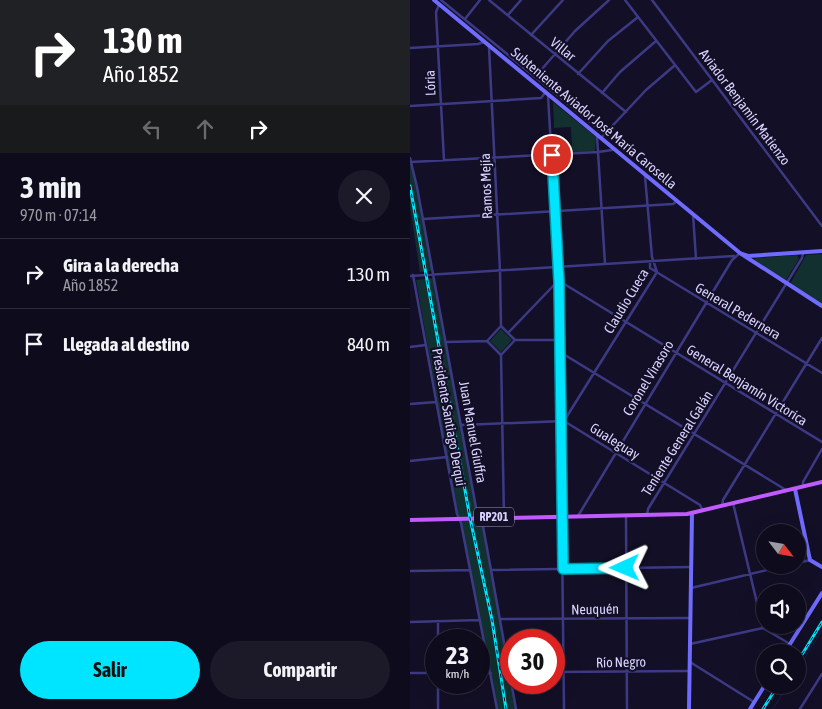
<!DOCTYPE html>
<html lang="es">
<meta charset="utf-8">
<style>
:root{--surface:#0e0b1c;--page:#1c1929;--text:#f1f3f6;--muted:#9b9ba3;--line:#2e2b3b;--accent:#00e5ff}
body{margin:0;font-family:"Asap Condensed",sans-serif;background:var(--page);color:var(--text);height:100vh;display:flex;flex-direction:column;font-size:19px;white-space:nowrap}
*{box-sizing:border-box;margin:0}
p{font-size:16px;color:var(--muted)}
.icon{flex:none;width:28px;height:28px;fill:none;stroke:currentColor;stroke-width:2;stroke-linecap:round;stroke-linejoin:round}
.map{position:relative;flex:1;overflow:hidden}
.details{display:flex;flex-direction:column;background:var(--surface);width:410px}
.details>*{flex:none}
.hud{background:#202124;color:#fff;overflow:hidden}
.needle{width:32px;rotate:121deg}
.buttons{position:absolute;left:346px;top:524px;display:grid;gap:10px}
.buttons a{display:grid;place-items:center;width:50px;height:50px;border-radius:50%;background:var(--surface);box-shadow:0 5px 20px #0002,0 0 0 1px var(--line);font-size:25px}
.speed{position:absolute;left:15px;top:629px;display:flex;gap:10px;font-size:25px;font-weight:700;text-align:center}
.speed>*{display:grid;place-content:center;width:65px;height:65px;border-radius:50%;background:var(--surface);box-shadow:0 5px 20px #0002,0 0 0 1px var(--line);line-height:1}
.speed small{font-size:12px;font-weight:400}
.speed .limit{border:8px solid #d22;background:#fff;color:#111}
.pin{position:absolute;display:grid;place-items:center;width:42px;height:42px;color:#fff;margin:-21px;border:2px solid #fff;border-radius:50%;box-shadow:0 1px 5px #0007}
.me{position:absolute;width:55px;margin:-28px;rotate:269deg;stroke-linejoin:round;filter:drop-shadow(0 0 4px #0008)}
.turn{display:flex;align-items:center;gap:18px;height:105px;padding:0 20px;font-size:22px}
.turn .icon{width:65px;height:65px;stroke-width:2.5}
.turn b{display:block;font-size:35px;line-height:42px}
.lanes{display:flex;align-items:center;height:48px;padding:0 20px;background:#0003;justify-content:center;gap:25px;direction:ltr}
.lanes .off{opacity:.35}
.round{display:grid;place-items:center;flex:none;width:52px;height:52px;border-radius:26px;background:var(--page)}
.head{display:flex;align-items:center;justify-content:space-between;height:85px;padding:0 20px}
h1{font-size:30px;font-weight:700;line-height:38px}
.action{display:flex;gap:10px;margin-top:auto;padding:10px 20px}
.action a{flex:1;height:58px;border-radius:30px;background:var(--accent);color:#111;font-size:20px;font-weight:700;line-height:58px;text-align:center}
.action a+a{background:var(--page);color:var(--text)}
ul{padding:0;list-style:none}
li{display:flex;align-items:center;gap:15px;height:70px;padding:0 20px;border-top:1px solid var(--line)}
li div{flex:1}
li b{display:block;font-size:19px}
li em{font-style:normal}
main{display:flex;flex:1;min-height:0}
.map>svg:first-child{display:block}
</style>
<main>
<section class="details">
<div class="hud">
<div class="turn"><svg class="icon" aria-label="right" viewBox="0 0 24 24"><path d="M7 20v-9h11M14 6l5 5-5 5"/></svg><div><b>130 m</b>Año 1852</div></div>
<div class="lanes"><svg class="icon off" aria-label="left" viewBox="0 0 24 24"><path d="M17 20v-9H6M10 6l-5 5 5 5"/></svg><svg class="icon off" aria-label="ahead" viewBox="0 0 24 24"><path d="M12 20V5M6 11l6-6 6 6"/></svg><svg class="icon" aria-label="right" viewBox="0 0 24 24"><path d="M7 20v-9h11M14 6l5 5-5 5"/></svg></div>
</div>
<div class="head"><div><h1>3 min</h1><p>970 m · 07:14</p></div><a class="round"><svg class="icon" aria-label="close" viewBox="0 0 24 24"><path d="M6 6l12 12M18 6L6 18"/></svg></a></div>
<ul>
<li><svg class="icon" aria-label="right" viewBox="0 0 24 24"><path d="M7 20v-9h11M14 6l5 5-5 5"/></svg><div><b>Gira a la derecha</b><p>Año 1852</p></div><em>130 m</em></li>
<li><svg class="icon" aria-label="arrive" viewBox="0 0 24 24"><path d="M6 21V4h12l-3 4 3 4H6"/></svg><div><b>Llegada al destino</b></div><em>840 m</em></li>
</ul>
<div class="action"><a>Salir</a><a>Compartir</a></div>
</section>
<div class="map">
<svg width="412" height="709" viewBox="0 0 412 709">
<rect width="100%" height="100%" fill="#130f26"/>
<path fill="#12302f" d="M143,102L186,137L185,151L162,152L161,127L144,128Z
M0,158L7,187L22,271L10,272L0,207Z
M412,254V303L380,284L396,255Z
M387,255L389,259L376,280L344,260L346,258Z
M23,278L67,513L71,520L106,709H87L51,523L48,517L6,280Z
M91,329L102,340L91,352L80,341Z"/>
<g fill="none" stroke-linecap="round" stroke-linejoin="round">
<path stroke="#0c2248" stroke-width="1" d="M388,669L412,630
M363,709L378,685"/>
<path stroke="#3d3a85" stroke-width="2.5" d="M31,0L196,135
M79,0L216,112
M215,0L286,92L302,80
M242,0L412,226
M29,5L26,12L34,160
M98,15L111,0
M55,19L70,0
M121,35L153,0
M79,47L90,271L91,326
M0,48L68,44L74,42
M168,74L198,41L228,17
M125,77L165,31L199,0
M192,93L210,72L246,41
M138,96L149,282L154,709
M0,106L131,98L135,93
M187,136L195,264
M191,138L236,90L264,66
M0,158L7,187L67,513L72,521L81,570L106,709
M1,162L188,152L202,150L203,148
M283,214L286,259
M13,219L263,204L267,201
M240,262V268L412,373
M3,275L47,514L51,523L87,709
M0,276L324,256
M91,326L105,340L91,355
M91,326L77,341L91,355
M98,333L145,284L151,282L412,442
M105,340H149
M36,342L77,341
M0,347L16,345
M150,352L376,490
M91,355L94,517
M0,404L26,402
M154,421L290,505L293,511
M52,425L154,421L247,272L242,257L235,176
M0,461L37,457
M393,487V482L412,449
M323,503L353,628L380,644
M312,506L313,500L412,338
M237,515L238,509L392,258L393,253
M168,516L322,260L330,253
M216,516L217,709
M388,563L400,560
M81,570L281,567
M0,571L60,570
M281,588L378,565
M90,619L280,618
M0,622L70,620
M28,640V621
M280,644L353,628
M280,662L344,702
M144,672L279,671
M0,673H26
M69,673H81
M28,682V709
M390,709L412,674"/>
<path stroke="#6f6bff" stroke-width="4" d="M24,0L330,253L412,306
M332,254L338,256L412,251
M385,489L400,560L412,567
M375,652L412,593
M279,709L282,513
M340,709L355,685"/>
<path stroke="#c25bff" stroke-width="4" d="M0,520L277,514L412,482"/>
<defs>
<path id="rail" d="M0,186L60,518L82,620L96,709
M388,661L412,622
M353,709L368,685"/>
</defs>
<use href="#rail" stroke="#00e5ff" stroke-width="3"/>
<use href="#rail" stroke="#130f26" stroke-width="1" stroke-dasharray="4" stroke-linecap="butt"/>
</g>
<g fill="none" stroke-linecap="round" stroke-linejoin="round">
<defs>
<path id="route" d="M142,155L149,282L153,569L215,568"/>
</defs>
<use href="#route" stroke="#0095a6" stroke-width="12"/>
<use href="#route" stroke="#00e5ff" stroke-width="9"/>
</g>
<g text-anchor="middle" dominant-baseline="central" stroke-width="4.5" stroke-linejoin="round" paint-order="stroke">
<rect fill="#130f26" stroke="#9e99be" stroke-width="1" x="64" y="507.5" width="40" height="19" rx="4"/>
<g font-size="12" font-weight="bold" fill="#d9d4ff">
<text x="84" y="517">RP201</text>
</g>
<g font-size="14" fill="#d9d4ff" stroke="#130f26">
<text transform="translate(153 49) rotate(39)">Villar</text>
<text transform="translate(20 83) rotate(-92)">Lória</text>
<text transform="translate(335 107) rotate(53)">Aviador Benjamín Matienzo</text>
<text transform="translate(184 118) rotate(40)">Subteniente Aviador José María Carosella</text>
<text transform="translate(76 186) rotate(-92)">Ramos Mejía</text>
<text transform="translate(216 301) rotate(-59)">Claudio Cueca</text>
<text transform="translate(328 311) rotate(31)">General Pedernera</text>
<text transform="translate(238 378) rotate(-59)">Coronel Virasoro</text>
<text transform="translate(337 385) rotate(32)">General Benjamín Victorica</text>
<text transform="translate(39 417) rotate(80)">Presidente Santiago Derqui</text>
<text transform="translate(63 432) rotate(80)">Juan Manuel Giuffra</text>
<text transform="translate(205 441) rotate(32)">Gualeguay</text>
<text transform="translate(267 443) rotate(-58)">Teniente General Galán</text>
<text transform="translate(185 609) rotate(-1)">Neuquén</text>
<text transform="translate(211 662) rotate(-1)">Río Negro</text>
</g>
</g>
</svg>
<div class="buttons">
<a><svg class="needle" viewBox="-14 -14 28 28"><path d="M0-13l5 13h-10z" fill="#e53935"/><path d="M0 13l5-13h-10z" fill="#9b9ba3"/></svg></a>
<a><svg class="icon" aria-label="sound" viewBox="0 0 24 24"><path d="M4 9h4l5-4v14l-5-4H4zM17 9q2 3 0 6"/></svg></a>
<a><svg class="icon" aria-label="search" viewBox="0 0 24 24"><circle cx="10" cy="10" r="6"/><path d="M15 15l6 6"/></svg></a>
</div>
<div class="speed"><div>23<small>km/h</small></div><div class="limit">30</div></div>
<div class="pin" style="left:142px;top:155px;background:#d93025"><svg class="icon" aria-label="arrive" viewBox="0 0 24 24"><path d="M6 21V4h12l-3 4 3 4H6"/></svg></div>
<svg class="me" style="left:215px;top:568px" viewBox="-20 -20 40 40"><path d="M0-17L14 15 0 8-14 15z" fill="#00e5ff" stroke="#fff" stroke-width="4"/></svg>
</div>
</main>
